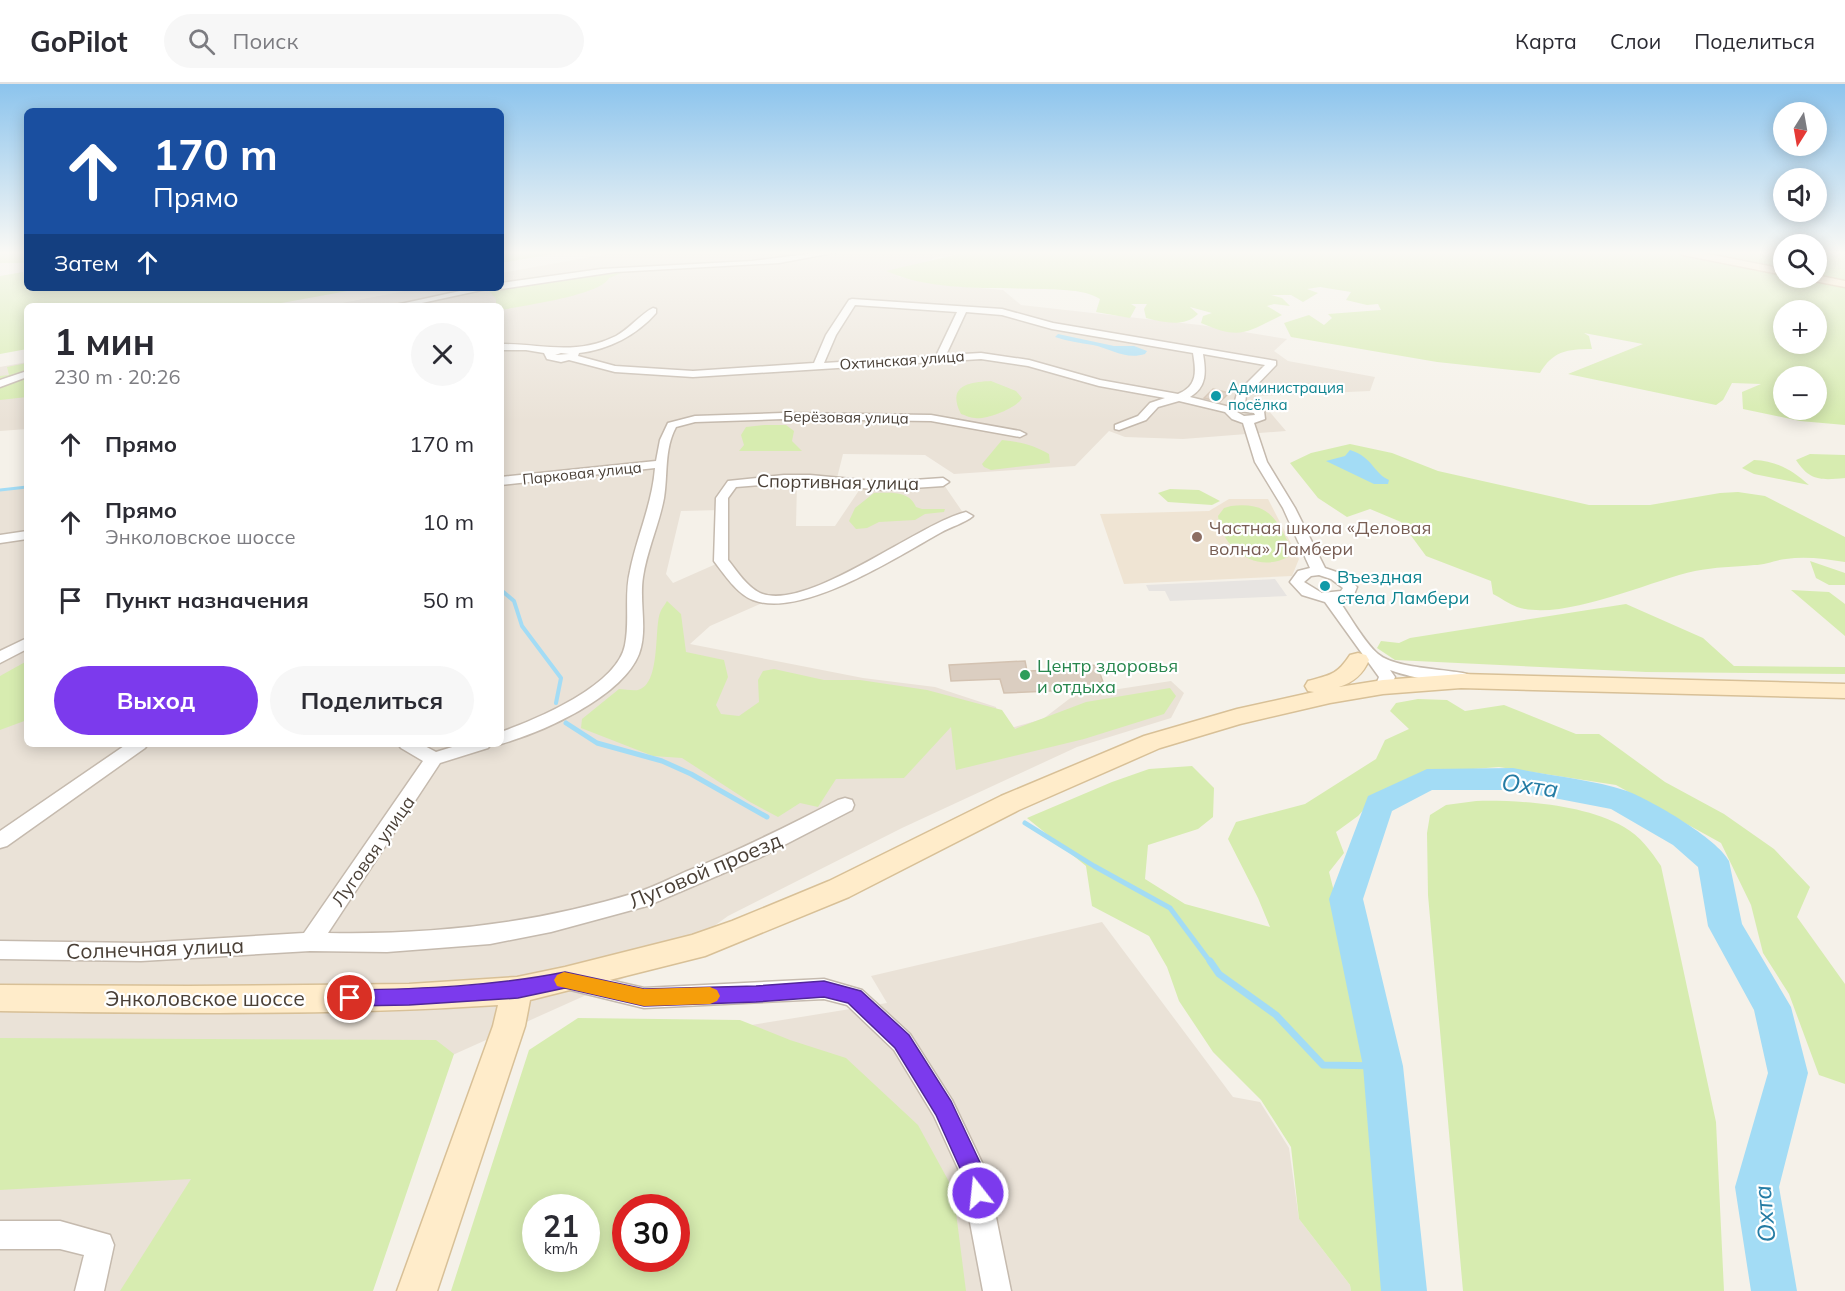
<!DOCTYPE html>
<html lang="ru">
<meta charset="utf-8">
<style>
:root{--surface:#fff;--page:#f7f7f7;--text:#2b2b33;--muted:#7c7c81;--line:#e1e1e2;--accent:#7c3aed}
body{margin:0;font-family:Mulish,sans-serif;background:var(--page);color:var(--text);height:100vh;display:flex;flex-direction:column;font-size:22px;white-space:nowrap}
*{box-sizing:border-box;margin:0}
p{font-size:20px;color:var(--muted)}
.icon{flex:none;width:33px;height:33px;fill:none;stroke:currentColor;stroke-width:2;stroke-linecap:round;stroke-linejoin:round}
.map{position:relative;flex:1;overflow:hidden}
.side{position:absolute;left:24px;top:219px;width:480px;height:444px;display:flex;flex-direction:column;background:var(--surface);border-radius:9px;box-shadow:0 3px 15px #0003}
.side>*{flex:none}
.banner{position:absolute;left:24px;top:24px;width:480px;height:183px;border-radius:9px;box-shadow:0 3px 15px #0003;background:#1a4fa0;color:#fff;overflow:hidden}
.needle{width:39px;rotate:191deg}
.tools{position:absolute;left:1773px;top:18px;display:grid;gap:12px}
.tools a{display:grid;place-items:center;width:54px;height:54px;border-radius:50%;background:var(--surface);box-shadow:0 3px 15px #0003;font-size:30px}
.speed{position:absolute;left:522px;top:1110px;display:flex;gap:12px;font-size:30px;font-weight:700;text-align:center}
.speed>*{display:grid;place-content:center;width:78px;height:78px;border-radius:50%;background:var(--surface);box-shadow:0 3px 15px #0003;line-height:1}
.speed small{font-size:15px;font-weight:400}
.speed .limit{border:9px solid #d22;background:#fff;color:#111}
.pin{position:absolute;display:grid;place-items:center;width:51px;height:51px;color:#fff;margin:-26px;border:3px solid #fff;border-radius:50%;box-shadow:0 2px 6px #0007}
.me{position:absolute;width:66px;margin:-33px;rotate:344deg;stroke-linejoin:round;filter:drop-shadow(0 0 4px #0008)}
.turn{display:flex;align-items:center;gap:21px;height:126px;padding:0 30px;font-size:27px}
.turn .icon{width:78px;height:78px;stroke-width:2.5}
.turn b{display:block;font-size:42px;line-height:51px}
.then{display:flex;align-items:center;height:57px;padding:0 30px;background:#0003;gap:12px;font-size:22px}
.round{display:grid;place-items:center;flex:none;width:63px;height:63px;border-radius:32px;background:var(--page)}
.overview{display:flex;align-items:center;justify-content:space-between;height:102px;padding:0 30px}
h1{font-size:36px;font-weight:700;line-height:45px}
.action{display:flex;gap:12px;margin-top:auto;padding:12px 30px}
.action a{flex:1;height:69px;border-radius:36px;background:var(--accent);color:#fff;font-size:24px;font-weight:700;line-height:69px;text-align:center}
.action a+a{background:var(--page);color:var(--text)}
ul{padding:0;list-style:none}
li{display:flex;align-items:center;gap:18px;height:78px;padding:0 30px}
li div{flex:1}
li b{display:block;font-size:22px}
li em{font-style:normal}
header{display:flex;align-items:center;gap:36px;box-sizing:border-box;height:84px;padding:0 30px;background:var(--surface);border-bottom:2px solid var(--line)}
header strong{font-size:28px}
nav{display:flex;gap:33px;margin-inline-start:auto;font-size:21px}
.search{width:420px;height:54px;background:var(--page);display:flex;align-items:center;gap:15px;box-sizing:border-box;padding:0 21px;border-radius:33px;color:var(--muted);font-size:22px}
.map>svg:first-child{display:block}
</style>
<header>
<strong>GoPilot</strong>
<div class="search"><svg class="icon" aria-label="search" viewBox="0 0 24 24"><circle cx="10" cy="10" r="6"/><path d="M15 15l6 6"/></svg>Поиск</div>
<nav><a>Карта</a><a>Слои</a><a>Поделиться</a></nav>
</header>
<div class="map">
<svg width="1845" height="1207" viewBox="0 0 1845 1207">
<rect width="100%" height="100%" fill="#f5f1e9"/>
<path fill="#eae2d7" fill-rule="evenodd" d="M618,168H967L934,174L897,192L942,201L1003,206L1021,221L1200,241L1287,255L1274,267L1288,277L1375,293L1370,307L1256,312L1286,347L1183,355L1125,353L1109,347L1075,382L954,390L925,371L843,370L836,398L811,395L735,401L797,399L796,442H835L862,402L942,398L968,436L783,520H760L710,542L690,560L863,594L935,603L996,623L1000,647L1043,635L1073,612L1171,597L1184,609L1171,634L1077,663L902,744L728,832L671,873L437,978L358,1207H0V406L27,403V660H501V222H327L422,204H501V189ZM722,426L721,461L716,480L673,499L666,490L681,427Z
M27,278V345L0,347V283Z
M1102,838L1233,1013L1260,1018L1289,1064L1299,1135L1350,1201L1351,1207H542L586,1174L592,967L887,919L871,892ZM626,1124H676V1174H626Z"/>
<path fill="#e8e2de" d="M422,204H477L386,220V222H327Z"/>
<path fill="#efe4d3" d="M1229,415H1268L1299,475L1292,492L1124,500L1100,430L1209,427Z"/>
<path fill="#d7ecb0" fill-rule="evenodd" d="M0,168H27V179H0Z
M501,168H564L501,179Z
M967,168H1671L1783,190L1784,194H1799L1845,203V341L1800,337L1743,325L1742,308L1761,300L1732,299L1723,316L1716,321L1568,290L1643,260L1584,249L1589,252L1592,265C1567,265 1553,267 1540,289L1437,278L1291,253L1284,239L1309,231L1324,241L1332,234L1328,230L1381,226L1378,220L1367,221L1346,216L1351,208L1320,203L1307,205L1318,209L1303,218L1291,211H1271L1282,214L1290,222L1274,220L1267,222L1282,231C1246,249 1240,256 1201,239L1203,232L1212,229L1190,223L1198,230C1184,244 1163,238 1146,234L1144,225L1147,220H1131L1136,223L1130,234L1096,228L1100,215C1084,205 1060,206 1042,205C991,203 934,208 886,187ZM1784,226H1816V260H1784ZM1784,292H1816V326H1784Z
M1687,168H1783V187Z
M1816,168H1845V199L1817,193Z
M626,187L609,194C601,211 522,222 501,226V222H491L496,220V215L488,206Z
M23,188L24,192L27,193V204H364L265,222H27V265L0,270V192Z
M27,279V313L0,316V292L9,291L7,283Z
M991,297L1016,307L1022,314C1017,324 986,336 975,334C970,334 965,331 961,330C946,301 970,298 991,297Z
M765,341H786L794,347L792,357L802,367H739L744,361L741,351L746,343Z
M1002,356C1020,358 1034,361 1049,370L1050,379L991,386L984,383L982,380Z
M1350,360L1392,369L1438,387L1589,421H1650L1720,409L1738,408L1765,412L1845,453V478C1825,475 1806,472 1786,475C1775,476 1765,481 1754,481C1734,483 1715,483 1695,487C1649,497 1563,538 1517,523C1509,520 1501,514 1493,510L1491,497L1426,472L1401,438L1370,425L1347,433L1318,414L1290,379L1311,369Z
M1810,370L1845,371V394C1823,396 1810,398 1796,376Z
M1754,376C1777,377 1792,386 1809,401L1754,390L1742,384Z
M1170,405L1199,406L1220,417L1212,421L1168,418L1158,409Z
M874,409C890,409 909,406 916,423L922,425H945L944,428L925,430L915,436L879,438L867,444L856,445L849,437L855,424Z
M1231,422C1268,418 1276,433 1291,464L1288,473C1256,490 1222,465 1218,432L1224,424Z
M1810,477L1845,489V501H1829L1816,494Z
M1791,506L1829,508L1845,520V552Z
M667,517L681,530L686,568L724,576L728,593L716,621L721,630L739,632L759,618L758,596L763,587L774,585L824,596H860L927,606L1002,626L1015,645L1086,618L1170,604L1176,612L1164,630L1084,655L956,686L951,643L904,694L836,695L818,723L800,719L778,733L750,718L682,674L653,672L581,644L582,635L619,605C624,605 633,607 638,606C661,600 654,545 660,529C661,525 665,521 667,517Z
M1626,520L1703,554L1734,582L1845,583V590L1646,588L1395,576L1377,564L1381,557L1399,559L1410,554Z
M27,577V636L0,646V592Z
M1418,615L1447,616L1465,627L1504,621L1576,650H1599L1665,698L1724,730L1774,765L1810,803L1797,833L1845,900V1000L1819,991L1789,910L1763,869L1751,821L1721,759L1616,701L1499,683L1422,689L1377,711L1358,732L1336,748L1344,769L1329,788L1374,963L1394,1161L1391,1207H1351L1350,1201L1299,1135L1291,1063L1261,1016L1213,968L1179,917L1167,883L1149,852L1092,822L1086,782L1027,734L1112,698L1149,685L1192,682L1214,704L1213,733L1198,745L1148,761L1145,795L1185,820L1270,843L1258,814L1228,755L1236,738L1305,720L1376,675L1385,656L1409,645L1390,627L1396,619Z
M1476,717C1521,716 1583,720 1624,743C1640,752 1651,767 1661,782L1716,1038L1724,1207H1463L1428,811L1427,749L1430,731L1446,721Z
M578,934L740,936L790,956L846,974L918,1041L953,1105L966,1207H451L529,966ZM536,1124H586V1174H536ZM626,1124H676V1174H626Z
M0,954L436,956L454,970L373,1207H120L191,1095L0,1106Z"/>
<path fill="#e7e4e1" d="M1275,495L1287,512L1170,517L1165,507H1149L1146,501Z"/>
<path fill="#a3dcf5" d="M1058,250L1114,262H1134L1147,267L1145,270C1126,276 1111,265 1093,261C1080,259 1067,257 1055,253Z
M1350,366C1373,373 1373,389 1389,396L1388,400H1374L1326,377L1345,372Z"/>
<g fill="none" stroke-linecap="round" stroke-linejoin="round">
<path stroke="#a3dcf5" stroke-width="3" d="M0,406L27,403"/>
<path stroke="#a3dcf5" stroke-width="4" d="M501,506L514,517L522,542L561,594L556,619"/>
<path stroke="#a3dcf5" stroke-width="5" d="M566,639L597,659L662,677L691,690L767,733
M1025,739L1094,782L1170,824L1211,879"/>
<path stroke="#a3dcf5" stroke-width="7" d="M1210,877L1219,890L1276,931L1323,981L1383,982"/>
<path fill="#a3dcf5" fill-rule="evenodd" d="M1513,684C1550,692 1591,695 1627,707C1651,716 1718,755 1729,777L1742,840L1791,923L1808,989L1779,1103L1797,1207H1751L1735,1103L1768,989L1754,926L1708,842L1698,783L1673,761L1611,725L1513,706H1432L1392,727L1363,815L1403,982L1427,1207H1381L1363,982L1329,815L1368,712L1427,685Z"/>
</g>
<path fill="#dbcec1" stroke="#d3c2b1" stroke-width="1.5" d="M1213,305L1229,309L1220,318L1204,314Z
M1025,577L1027,587L1056,586L1054,579L1066,578L1068,583L1097,581L1103,598L1092,599L1094,605L1004,609L1000,595L951,597L949,581Z"/>
<g fill="none" stroke-linecap="round" stroke-linejoin="round">
<defs>
<path id="street" d="M823,168H838L779,179L615,188L501,205L499,204H501V199L601,185L752,177Z
M474,204H491L408,222H391Z
M852,215L1002,225L1053,239L1276,277V281L1246,312L1245,319L1264,327L1265,335L1254,339L1267,378L1295,424L1325,484L1345,491L1357,503L1353,513L1339,517C1350,532 1364,558 1378,570C1399,588 1468,584 1475,594C1465,606 1405,592 1390,586L1395,593L1389,607H1377L1375,603L1379,593L1325,518L1302,511L1290,498L1298,487L1310,484L1283,424L1255,378L1243,339L1232,335L1225,328L1179,317L1158,323L1146,336L1119,346L1115,345V341L1138,332L1150,319L1165,314L1099,302L1028,282L981,275L693,293L615,288L569,276L561,278L547,275L544,269L526,266H501V260C543,260 575,272 616,252C629,245 642,229 653,224L656,225V229C637,251 608,266 579,269L578,272L615,282L693,287L814,279L826,251L849,216ZM855,221L957,228L936,272L824,279L836,251ZM966,228L1002,231L1052,245L1193,269C1196,287 1198,302 1178,310L1100,296L1029,276L981,269L946,271ZM561,269L569,270L555,271ZM1203,270L1265,281L1237,309L1234,321L1230,323L1190,313C1207,303 1206,288 1203,270ZM1239,327L1254,329L1255,331L1244,332L1237,328ZM1319,491L1331,495L1343,504L1341,507L1322,509L1304,498L1311,492Z
M27,287V293L0,303V296Z
M783,329L931,331L1020,347L1026,350L1020,353L931,337L783,335L695,338L676,343C664,365 668,390 664,414C659,441 647,466 643,493C639,518 648,546 639,570C622,613 543,648 501,660V648C537,635 617,602 625,561C630,536 624,511 630,487C637,452 652,421 655,384L501,401V393L656,377L660,356L668,339L695,332Z
M784,391H810L883,398L943,394L949,398L943,402L883,406L810,399H784L736,403L728,414V476C737,487 747,503 760,509C807,529 917,440 966,428L973,432C965,439 950,443 940,449C897,473 801,535 753,516C737,510 724,490 714,477L716,414L728,397Z
M27,447V455L0,459V451Z
M27,554V565L0,579V567Z
M127,660H148L145,664L7,762L0,764V747Z
M398,660H421L436,668L462,660H491L488,664L440,679L328,849C432,851 534,840 635,809C652,804 669,795 685,788C738,767 788,742 838,716L845,714L852,716L854,721L852,726L761,773L647,822L551,848L490,860L387,868L310,867L141,877L0,875V857L141,859L304,849L423,677L401,664Z
M566,886L644,904L824,895L862,906L910,950L952,1016L987,1089L1011,1207H983L961,1091L934,1032L894,966L847,921L824,915L644,924L558,903L555,896L558,889Z
M0,1137H60L110,1151L114,1161L104,1207H75L84,1171L60,1165H0Z"/>
<path id="secondary" d="M1678,168H1698L1784,185V191L1683,171Z
M1816,191L1845,197V203L1809,196L1807,194H1816Z
M1358,569L1366,571L1369,576C1363,590 1354,598 1339,603L1383,596L1461,590L1845,600V614L1461,604L1383,610L1330,619L1240,640L1160,664L1019,726L849,813L705,872L530,916L525,942L437,1207H397L493,942L498,921C332,932 166,929 0,927V901L188,902L409,900L517,893L565,883L692,851L732,837L829,797L1001,712L1144,652L1237,625L1314,608L1308,607L1305,602L1308,597C1330,591 1337,591 1350,571Z"/>
</defs>
<use href="#street" stroke="#c5baae" stroke-width="3"/>
<use href="#secondary" stroke="#d8c097" stroke-width="3"/>
<use href="#street" fill="#fff" fill-rule="evenodd"/>
<use href="#secondary" fill="#ffecca" fill-rule="evenodd"/>
</g>
<linearGradient id="sky" x2="0" y2="1"><stop stop-color="#8cc4ed"/><stop offset="0.5" stop-color="#faf9f5"/><stop offset="1" stop-color="#faf9f5" stop-opacity="0"/></linearGradient>
<rect width="1845" height="337" fill="url(#sky)"/>
<path fill="#7c3aed" stroke="#51269a" stroke-width="1.5" d="M565,888L644,905L756,902L824,897L861,907L909,951L951,1017L985,1089L989,1109L986,1116L978,1120L970,1116L963,1091L936,1031L895,964L848,919L824,913L756,918L644,922L565,904L518,914L409,921L350,922L343,920L340,914L343,908L350,906C422,905 494,902 565,888Z"/>
<path fill="#f59e0b" d="M564,888L644,905L710,903L717,906L720,912L717,917L710,920L644,922L557,902L554,896L557,891Z"/>
<g fill="#0f9aa8" stroke="#fff" stroke-width="2">
<circle cx="1216" cy="312" r="6"/>
<circle cx="1325" cy="502" r="6"/>
</g>
<circle fill="#8d6e63" stroke="#fff" stroke-width="2" cx="1197" cy="453" r="6"/>
<circle fill="#2e9e5b" stroke="#fff" stroke-width="2" cx="1025" cy="591" r="6"/>
<g text-anchor="middle" dominant-baseline="central" stroke-width="4.5" stroke-linejoin="round" paint-order="stroke">
<g font-size="15" fill="#4a4037" stroke="#fff">
<text transform="translate(902 276) rotate(-4)">Охтинская улица</text>
<text transform="translate(846 333) rotate(1)">Берёзовая улица</text>
<text transform="translate(582 389) rotate(-6)">Парковая улица</text>
</g>
<g font-size="15" fill="#0d838f" stroke="#fff" text-anchor="start">
<text x="1228" y="303">Администрация<tspan x="1228" dy="17">посёлка</tspan></text>
</g>
<g font-size="18" fill="#4a4037" stroke="#fff">
<text transform="translate(838 398) rotate(1)">Спортивная улица</text>
<text transform="translate(373 767) rotate(-55)">Луговая улица</text>
</g>
<g font-size="18" fill="#785e54" stroke="#fff" text-anchor="start">
<text x="1209" y="443">Частная школа «Деловая<tspan x="1209" dy="21">волна» Ламбери</tspan></text>
</g>
<g font-size="18" fill="#0d838f" stroke="#fff" text-anchor="start">
<text x="1337" y="492">Въездная<tspan x="1337" dy="21">стела Ламбери</tspan></text>
</g>
<g font-size="18" fill="#27864d" stroke="#fff" text-anchor="start">
<text x="1037" y="581">Центр здоровья<tspan x="1037" dy="21">и отдыха</tspan></text>
</g>
<g font-size="21" fill="#4a4037" stroke="#fff">
<text transform="translate(705 786) rotate(-23)">Луговой проезд</text>
<text transform="translate(155 864) rotate(-2)">Солнечная улица</text>
<text x="205" y="914">Энколовское шоссе</text>
</g>
<g font-size="24" font-style="italic" fill="#257ca4" stroke="#fff">
<text transform="translate(1530 701) rotate(8)">Охта</text>
<text transform="translate(1764 1130) rotate(-95)">Охта</text>
</g>
</g>
</svg>
<div class="tools">
<a><svg class="needle" viewBox="-14 -14 28 28"><path d="M0-13l5 13h-10z" fill="#e53935"/><path d="M0 13l5-13h-10z" fill="#7c7c81"/></svg></a>
<a><svg class="icon" aria-label="sound" viewBox="0 0 24 24"><path d="M4 9h4l5-4v14l-5-4H4zM17 9q2 3 0 6"/></svg></a>
<a><svg class="icon" aria-label="search" viewBox="0 0 24 24"><circle cx="10" cy="10" r="6"/><path d="M15 15l6 6"/></svg></a>
<a>+</a>
<a>−</a>
</div>
<div class="speed"><div>21<small>km/h</small></div><div class="limit">30</div></div>
<div class="pin" style="left:350px;top:914px;background:#d93025"><svg class="icon" aria-label="arrive" viewBox="0 0 24 24"><path d="M6 21V4h12l-3 4 3 4H6"/></svg></div>
<svg class="me" style="left:978px;top:1109px" viewBox="-20 -20 40 40"><circle r="17" fill="#7c3aed" stroke="#fff" stroke-width="3"/><path d="M0-11L8 9 0 5-8 9z" fill="#fff"/></svg>
<div class="banner">
<div class="turn"><svg class="icon" aria-label="ahead" viewBox="0 0 24 24"><path d="M12 20V5M6 11l6-6 6 6"/></svg><div><b>170 m</b>Прямо</div></div>
<div class="then">Затем<svg class="icon" aria-label="ahead" viewBox="0 0 24 24"><path d="M12 20V5M6 11l6-6 6 6"/></svg></div>
</div>
<section class="side">
<div class="overview"><div><h1>1 мин</h1><p>230 m · 20:26</p></div><a class="round"><svg class="icon" aria-label="close" viewBox="0 0 24 24"><path d="M6 6l12 12M18 6L6 18"/></svg></a></div>
<ul>
<li><svg class="icon" aria-label="ahead" viewBox="0 0 24 24"><path d="M12 20V5M6 11l6-6 6 6"/></svg><div><b>Прямо</b></div><em>170 m</em></li>
<li><svg class="icon" aria-label="ahead" viewBox="0 0 24 24"><path d="M12 20V5M6 11l6-6 6 6"/></svg><div><b>Прямо</b><p>Энколовское шоссе</p></div><em>10 m</em></li>
<li><svg class="icon" aria-label="arrive" viewBox="0 0 24 24"><path d="M6 21V4h12l-3 4 3 4H6"/></svg><div><b>Пункт назначения</b></div><em>50 m</em></li>
</ul>
<div class="action"><a>Выход</a><a>Поделиться</a></div>
</section>
</div>
